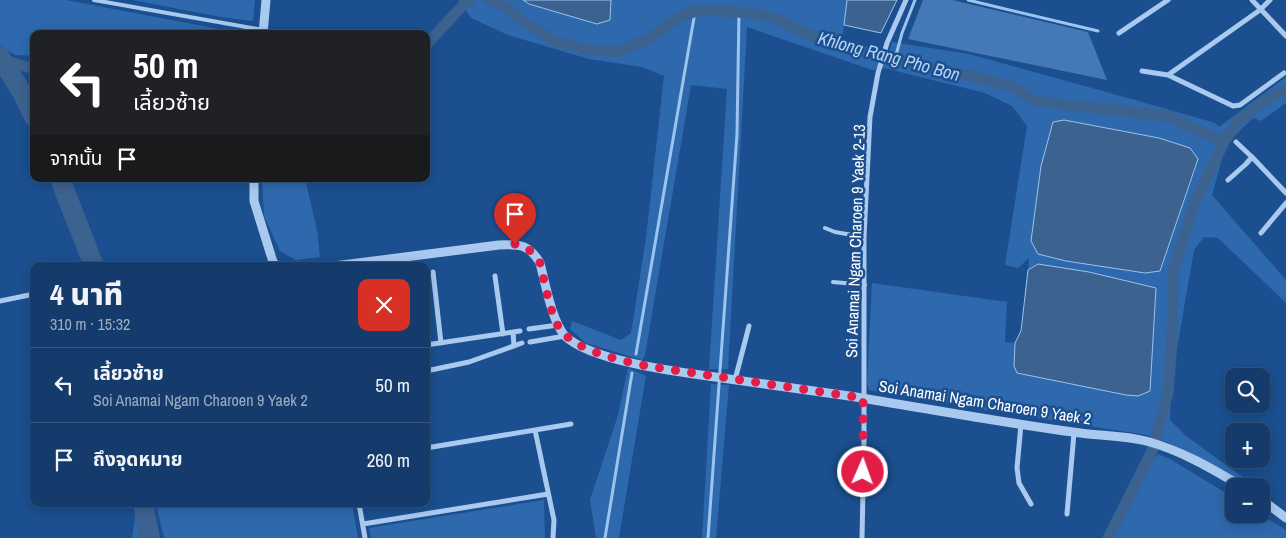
<!DOCTYPE html>
<html lang="th">
<meta charset="utf-8">
<style>
:root{--surface:#143b6b;--page:#214673;--text:#f1f3f6;--muted:#9dadc1;--line:#33557e}
body{margin:0;font-family:"Archivo Narrow","Noto Sans Thai",sans-serif;background:var(--page);color:var(--text);height:100vh;display:flex;flex-direction:column;font-size:19px;white-space:nowrap}
*{box-sizing:border-box;margin:0}
p{font-size:16px;color:var(--muted)}
.icon{flex:none;width:28px;height:28px;fill:none;stroke:currentColor;stroke-width:2;stroke-linecap:round;stroke-linejoin:round}
.map{position:relative;flex:1;overflow:hidden}
.panel{position:absolute;left:30px;top:262px;width:400px;height:245px;display:flex;flex-direction:column;background:var(--surface);border-radius:10px;box-shadow:0 2px 12px #0003,0 0 0 1px var(--line)}
.panel>*{flex:none}
.guide{position:absolute;left:30px;top:30px;width:400px;height:152px;border-radius:10px;box-shadow:0 2px 12px #0003,0 0 0 1px var(--line);background:#202124;color:#fff;overflow:hidden}
.tools{position:absolute;left:1225px;top:368px;display:grid;gap:10px}
.tools a{display:grid;place-items:center;width:45px;height:45px;border-radius:10px;background:var(--surface);box-shadow:0 2px 12px #0003,0 0 0 1px var(--line);font-size:25px}
.pin{position:absolute;display:grid;place-items:center;width:42px;height:42px;color:#fff;margin:-51px -21px;border-radius:50% 50% 50% 0;rotate:-45deg;box-shadow:0 0 5px #0007}
.pin .icon{rotate:45deg}
.me{position:absolute;width:55px;margin:-28px;rotate:2deg;stroke-linejoin:round;filter:drop-shadow(0 0 4px #0008)}
.turn{display:flex;align-items:center;gap:18px;height:105px;padding:0 20px;font-size:22px}
.turn .icon{width:65px;height:65px;stroke-width:2.5}
.turn b{display:block;font-size:35px;line-height:42px}
.then{display:flex;align-items:center;height:48px;padding:0 20px;background:#0003;gap:10px;font-size:19px}
.round{display:grid;place-items:center;flex:none;width:52px;height:52px;border-radius:10px;background:var(--page)}
.overview{display:flex;align-items:center;justify-content:space-between;height:85px;padding:0 20px}
h1{font-size:30px;font-weight:800;line-height:38px}
ul{padding:0;list-style:none}
li{display:flex;align-items:center;gap:15px;height:75px;padding:0 20px;border-top:1px solid var(--line)}
li div{flex:1}
li b{display:block;font-size:19px}
li em{font-style:normal}
.map>svg:first-child{display:block}
</style>
<div class="map">
<svg width="1286" height="538" viewBox="0 0 1286 538">
<rect width="100%" height="100%" fill="#1b4f8f"/>
<path fill="#2e69ad" fill-rule="evenodd" d="M0,0H66L245,34H34V56L15,55L0,46Z
M132,0H255L253,21L221,17Z
M459,0H523L529,4L597,24L610,20L611,0H847L842,41L889,52L892,42L969,54L1128,98L1215,123L1219,127L1286,77V103L1261,121L1253,118L1226,144L1212,195L1286,280V303L1218,238L1204,237L1194,250L1171,383L1170,420L1186,436L1248,481L1246,485L1171,444L1147,435L986,410L869,390L867,383L872,283L1007,302L1005,342L1015,343L1014,366L1155,293L1156,288L1089,272L1038,264L1028,270L1029,258L1018,268L1005,265L1027,126L1012,106L985,93L884,68L872,70L747,27L728,369H709L727,89L691,85L645,355L642,360L586,343L570,329L572,321L621,340L631,333L646,238L664,76L642,67L589,59L508,35L471,18ZM1064,120L1159,138L1190,148L1198,160L1160,271L1145,273L1066,261L1038,254L1031,241L1041,166L1053,123Z
M262,179H305L317,230L320,257L296,260L280,251L264,216Z
M628,368L646,376L619,538H596L590,500L618,415Z
M711,384L729,385L716,538H702Z
M1158,454L1170,459L1234,498V514H1259L1286,530V538H1112L1150,464Z
M544,500L545,538H371L369,528Z
M156,504H352L358,538H164Z
M137,507L145,538H132Z"/>
<path fill="#3c6290" stroke="#9cc4f0" d="M523,0H611L610,20L597,24L529,4Z
M847,0H897L881,33L844,25Z
M1064,120L1159,138L1190,148L1198,159L1160,271L1145,273L1066,261L1038,254L1031,241L1041,166L1053,122Z
M1038,264L1089,272L1156,288L1150,391L1138,396L1126,395L1017,373L1014,366L1015,343L1021,331L1028,270Z"/>
<g fill="none" stroke-linecap="round" stroke-linejoin="round">
<path stroke="#9cc4f0" stroke-width="3" d="M968,0L1098,31
M895,59L902,33L915,0
M636,354L695,12
M605,538L632,373
M708,538L737,134L739,12"/>
<path stroke="#3c6290" stroke-width="11" d="M488,0L500,3L527,24L555,41L585,49L618,52L648,39L679,17L700,10L752,13L778,19L802,32L865,52L967,75L1014,87L1034,101L1167,116L1224,142L1237,122L1263,102L1286,89
M426,45L468,0H471
M3,60L34,69
M1108,538L1153,449L1168,392L1172,344L1173,272L1195,202L1224,142"/>
<path stroke="#3c6290" stroke-width="20" d="M0,57L23,94L34,117
M60,179L94,266
M143,504L150,538"/>
</g>
<path fill="#4478b7" d="M923,0H952L1088,32L1107,80L908,39Z"/>
<g fill="none" stroke-linecap="round" stroke-linejoin="round">
<path stroke="#a9c9ee" stroke-width="4" d="M94,0L263,30
M825,228L835,232L864,237
M833,282L865,285"/>
<path stroke="#a9c9ee" stroke-width="5" d="M1252,0L1286,36
M1119,33L1168,0
M1142,71L1168,75L1260,10L1270,0
M1168,75L1233,106L1240,105L1284,73
M1236,142L1252,157
M1228,180L1246,164L1252,157L1286,193
M1261,233L1286,203
M433,272L441,343
M495,276L503,334
M0,301L34,294
M529,329L558,325
M513,332L514,346
M530,342L565,336
M426,345L520,331
M426,371L469,362L522,343
M735,380L749,326
M1021,424L1017,468L1019,483L1031,504
M535,430L554,520L553,538
M426,448L571,424
M359,504L365,538
M1067,514L1074,433
M363,524L548,494
M862,538L864,439V237L870,117L878,73L887,43L906,0"/>
<path stroke="#a9c9ee" stroke-width="9" d="M263,34L266,0
M254,179V201L273,262L277,266
M334,266L499,245C519,244 529,244 540,263C545,282 552,322 565,336C592,362 685,373 722,378C764,384 807,390 849,396C924,408 998,422 1073,432C1097,436 1122,435 1146,441C1180,450 1211,468 1241,486
M1261,499L1286,518"/>
</g>
<g fill="none" stroke-linecap="round" stroke-linejoin="round">
<path stroke="#e11d48" stroke-width="9" stroke-dasharray="0 16.2" d="M515,244C527,247 534,252 540,263C544,280 550,312 558,326C573,351 620,360 647,366L863,398V472"/>
</g>
<g text-anchor="middle" dominant-baseline="central" stroke-width="5" stroke-linejoin="round" paint-order="stroke">
<g font-size="16" fill="#fff" stroke="#1b4f8f">
<text transform="translate(855 241) rotate(-88)">Soi Anamai Ngam Charoen 9 Yaek 2-13</text>
<text transform="translate(985 402) rotate(9)">Soi Anamai Ngam Charoen 9 Yaek 2</text>
</g>
<g font-size="18" font-style="italic" fill="#b5d3f5" stroke="#1b4f8f">
<text transform="translate(889 56) rotate(15)">Khlong Rang Pho Bon</text>
</g>
</g>
</svg>
<div class="tools">
<a><svg class="icon" aria-label="search" viewBox="0 0 24 24"><circle cx="10" cy="10" r="6"/><path d="M15 15l6 6"/></svg></a>
<a>+</a>
<a>−</a>
</div>
<div class="pin" style="left:515px;top:244px;background:#d93025"><svg class="icon" aria-label="arrive" viewBox="0 0 24 24"><path d="M6 21V4h12l-3 4 3 4H6"/></svg></div>
<svg class="me" style="left:863px;top:472px" viewBox="-20 -20 40 40"><circle r="17" fill="#e11d48" stroke="#fff" stroke-width="3"/><path d="M0-11L8 9 0 5-8 9z" fill="#fff"/></svg>
<div class="guide">
<div class="turn"><svg class="icon" aria-label="left" viewBox="0 0 24 24"><path d="M17 20v-9H6M10 6l-5 5 5 5"/></svg><div><b>50 m</b>เลี้ยวซ้าย</div></div>
<div class="then">จากนั้น<svg class="icon" aria-label="arrive" viewBox="0 0 24 24"><path d="M6 21V4h12l-3 4 3 4H6"/></svg></div>
</div>
<section class="panel">
<div class="overview"><div><h1>4 นาที</h1><p>310 m · 15:32</p></div><a class="round" style="background:#d93025;color:#fff"><svg class="icon" aria-label="close" viewBox="0 0 24 24"><path d="M6 6l12 12M18 6L6 18"/></svg></a></div>
<ul>
<li><svg class="icon" aria-label="left" viewBox="0 0 24 24"><path d="M17 20v-9H6M10 6l-5 5 5 5"/></svg><div><b>เลี้ยวซ้าย</b><p>Soi Anamai Ngam Charoen 9 Yaek 2</p></div><em>50 m</em></li>
<li><svg class="icon" aria-label="arrive" viewBox="0 0 24 24"><path d="M6 21V4h12l-3 4 3 4H6"/></svg><div><b>ถึงจุดหมาย</b></div><em>260 m</em></li>
</ul>
</section>
</div>
